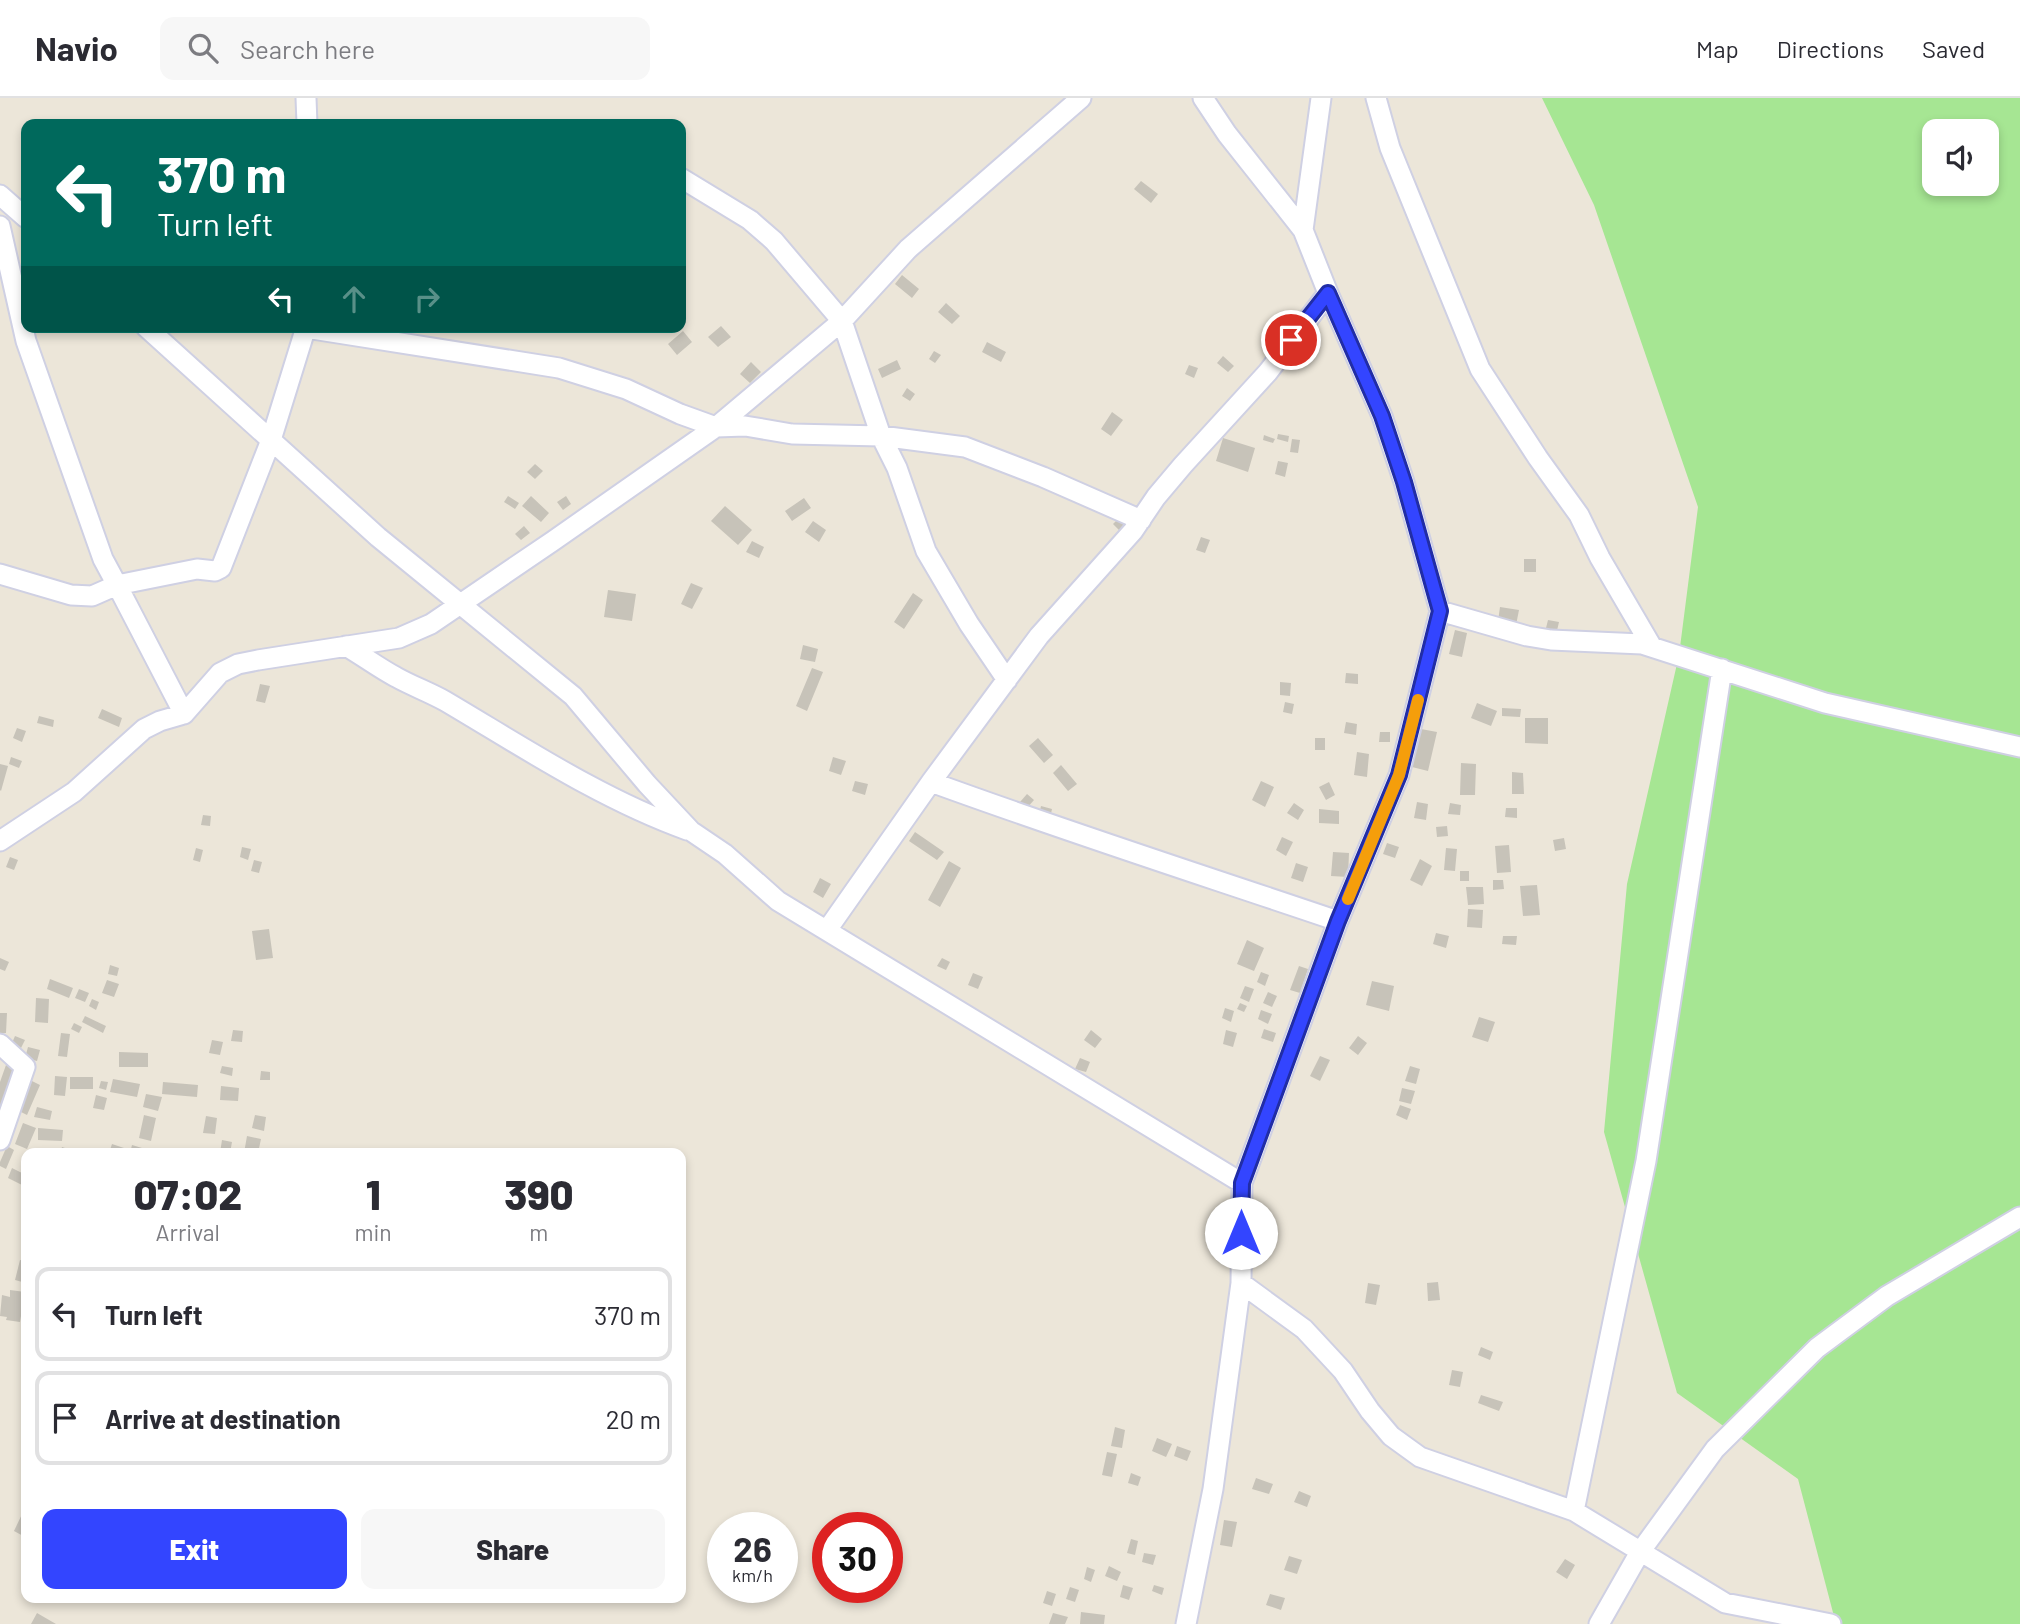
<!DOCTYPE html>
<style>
:root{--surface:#fff;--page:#f7f7f7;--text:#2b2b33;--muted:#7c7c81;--line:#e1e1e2;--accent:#3345ff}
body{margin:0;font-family:Barlow,sans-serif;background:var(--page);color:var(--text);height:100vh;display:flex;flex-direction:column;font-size:26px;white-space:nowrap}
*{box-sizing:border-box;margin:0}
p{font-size:23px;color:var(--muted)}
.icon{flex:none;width:38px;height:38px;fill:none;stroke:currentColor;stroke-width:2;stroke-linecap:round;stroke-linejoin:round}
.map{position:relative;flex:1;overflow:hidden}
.panel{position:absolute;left:21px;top:1050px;width:665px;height:455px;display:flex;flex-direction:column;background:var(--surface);border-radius:14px;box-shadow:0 4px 10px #0003}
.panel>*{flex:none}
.guide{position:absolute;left:21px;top:21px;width:665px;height:214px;border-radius:14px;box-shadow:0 4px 10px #0003;background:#00695c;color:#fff;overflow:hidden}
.controls{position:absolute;left:1922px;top:21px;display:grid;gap:14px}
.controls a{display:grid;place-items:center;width:77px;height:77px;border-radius:14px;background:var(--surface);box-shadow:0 4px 10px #0003;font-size:35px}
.speed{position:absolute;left:707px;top:1414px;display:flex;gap:14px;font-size:35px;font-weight:700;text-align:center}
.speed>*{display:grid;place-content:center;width:91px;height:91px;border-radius:50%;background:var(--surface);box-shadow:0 4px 10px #0003;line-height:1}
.speed small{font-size:18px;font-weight:400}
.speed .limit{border:10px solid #d22;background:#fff;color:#111}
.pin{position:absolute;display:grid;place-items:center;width:60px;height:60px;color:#fff;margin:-30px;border:4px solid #fff;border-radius:50%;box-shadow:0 2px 7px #0007}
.me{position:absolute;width:77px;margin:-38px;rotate:0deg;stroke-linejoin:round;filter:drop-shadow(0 0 5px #0008)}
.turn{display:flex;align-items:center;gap:24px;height:147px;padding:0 21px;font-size:32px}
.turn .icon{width:91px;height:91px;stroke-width:2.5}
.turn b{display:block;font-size:49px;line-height:60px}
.lanes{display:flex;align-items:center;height:66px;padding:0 21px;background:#0003;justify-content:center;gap:35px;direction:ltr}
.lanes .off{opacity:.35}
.eta{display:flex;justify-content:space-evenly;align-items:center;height:119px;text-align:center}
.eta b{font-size:42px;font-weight:800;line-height:49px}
.cta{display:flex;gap:14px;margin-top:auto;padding:14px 21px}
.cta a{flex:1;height:80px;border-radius:14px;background:var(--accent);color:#fff;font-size:28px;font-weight:800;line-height:80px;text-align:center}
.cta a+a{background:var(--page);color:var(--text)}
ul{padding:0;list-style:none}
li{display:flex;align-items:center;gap:21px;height:94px;margin:0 14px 10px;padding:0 7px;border:4px solid var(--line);border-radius:14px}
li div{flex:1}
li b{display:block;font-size:26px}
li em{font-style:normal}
header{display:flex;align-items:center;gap:42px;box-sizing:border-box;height:98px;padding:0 35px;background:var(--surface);border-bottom:2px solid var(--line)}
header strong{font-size:33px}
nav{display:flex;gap:38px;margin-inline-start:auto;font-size:24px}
.search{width:490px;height:63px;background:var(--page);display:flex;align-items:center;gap:18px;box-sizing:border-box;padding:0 24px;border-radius:14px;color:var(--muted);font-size:26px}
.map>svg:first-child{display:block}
</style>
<header>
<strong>Navio</strong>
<div class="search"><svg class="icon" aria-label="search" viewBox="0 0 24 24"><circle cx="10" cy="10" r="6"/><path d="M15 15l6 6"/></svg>Search here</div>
<nav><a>Map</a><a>Directions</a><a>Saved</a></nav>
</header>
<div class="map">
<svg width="2020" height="1526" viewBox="0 0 2020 1526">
<rect width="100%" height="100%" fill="#ece6d9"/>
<path fill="#a6e693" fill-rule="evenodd" d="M1542,0H2020V1526H1836L1798,1381L1677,1295L1604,1034L1627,786L1679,557L1698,409L1594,107ZM1934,33H1986V86H1934Z"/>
<path fill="#c7c3b9" d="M1141,83L1158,96L1151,105L1134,91Z
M902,177L919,191L912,200L895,186Z
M946,205L960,218L952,226L938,214Z
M721,228L731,239L718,249L708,239Z
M683,233L692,244L677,257L668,246Z
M987,244L1006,254L1001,264L982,254Z
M934,253L941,257L935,265L929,261Z
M1223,258L1234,268L1228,274L1217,265Z
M897,262L901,271L882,280L878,271Z
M751,264L761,274L750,285L740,276Z
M1189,267L1198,270L1194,280L1185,276Z
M907,290L915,296L910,303L902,298Z
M1112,314L1123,322L1111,338L1101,331Z
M1278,336L1289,338L1288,344L1277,341Z
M1264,337L1275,341L1273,345L1263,342Z
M1223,340L1255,350L1248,374L1216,363Z
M1292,341L1300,342L1298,355L1290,354Z
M1278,363L1288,365L1285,379L1275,376Z
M535,366L543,373L535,381L527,374Z
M508,398L519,405L515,411L504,404Z
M531,398L549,415L541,424L522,408Z
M566,398L571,406L563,412L557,404Z
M804,400L811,410L792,423L785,413Z
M725,408L752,432L738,447L711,423Z
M1121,418L1127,423L1119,432L1113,426Z
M813,423L826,432L819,444L805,434Z
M524,428L530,435L521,442L515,436Z
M1201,439L1210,442L1205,455L1196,452Z
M752,443L764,449L759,460L746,454Z
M1524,461H1536V474H1524Z
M691,485L703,490L692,511L681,506Z
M608,492L636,496L632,523L604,519Z
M913,495L923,502L904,531L894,524Z
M1500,509L1519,512L1516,527L1498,523Z
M1548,522L1559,524L1556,537L1545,534Z
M1455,532L1467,535L1462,559L1449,556Z
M803,547L818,551L815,564L800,561Z
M812,570L823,574L807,613L796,608Z
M1346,575L1358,576V586L1345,585Z
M1280,584L1291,585L1290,598L1280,597Z
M260,586L270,588L265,605L256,603Z
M1285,604L1294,606L1292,616L1283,614Z
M1477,605L1497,613L1491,628L1471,620Z
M1502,610L1521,611L1520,619L1502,618Z
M102,611L122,620L119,629L98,620Z
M39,618L54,622L53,629L37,625Z
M1525,620H1548V646L1525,645Z
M1346,624L1357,626L1356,637L1344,635Z
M17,630L26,633L22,644L13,640Z
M1421,631L1437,634L1428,673L1412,669Z
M1380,634H1390V644H1379Z
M1038,640L1053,657L1044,665L1029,648Z
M1315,640H1325V652H1315Z
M1357,654L1369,656L1367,679L1354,677Z
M11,659L22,663L19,670L9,666Z
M833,659L846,663L841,677L829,673Z
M1461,665L1476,666L1475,697H1460Z
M0,666L8,668L1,693L0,692Z
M1061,667L1077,686L1068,693L1053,675Z
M1512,674L1523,675L1524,696H1512Z
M855,683L868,686L865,697L852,693Z
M1261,683L1274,689L1265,709L1252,702Z
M1329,684L1335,697L1326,702L1319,689Z
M1027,696L1034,702L1027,710L1020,704Z
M1417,704L1428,706L1426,722L1414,720Z
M1294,705L1304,712L1298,722L1287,715Z
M1450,705L1461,707L1460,717L1448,716Z
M1041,708L1052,711L1050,720L1039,717Z
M1506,710H1517V720L1505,719Z
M1319,711L1339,713V726L1319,725Z
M203,717L211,718L210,728L201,727Z
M1447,728L1448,738L1437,739L1436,729Z
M915,734L944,754L937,762L909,743Z
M1282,739L1293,744L1286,758L1276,752Z
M1564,740L1566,751L1555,753L1553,742Z
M1387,745L1399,749L1395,760L1383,756Z
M1509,747L1511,774L1497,775L1495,748Z
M242,749L251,751L248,762L240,759Z
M196,750L203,752L200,764L193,762Z
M1446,750L1457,751L1455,773L1444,772Z
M1333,754L1349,755L1348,779L1331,778Z
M10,759L18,762L14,772L6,769Z
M1420,761L1432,768L1422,788L1410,782Z
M254,762L262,764L259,775L251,773Z
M949,763L961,770L940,809L928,802Z
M1296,765L1308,769L1303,784L1291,780Z
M1460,773H1469V783H1460Z
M820,780L831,786L823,800L813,794Z
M1493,782H1503L1504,791L1493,792Z
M1537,787L1540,817L1523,818L1520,788Z
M1466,789H1483L1484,806L1468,807Z
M1468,811L1483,812L1482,830L1467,829Z
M269,831L273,860L256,862L252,833Z
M1436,835L1449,838L1446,850L1433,846Z
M1503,838H1517L1516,847L1502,846Z
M1247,842L1264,850L1254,873L1237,866Z
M0,860L9,864L5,873L0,871Z
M942,860L950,864L946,872L937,868Z
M110,867L119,870L117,878L108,876Z
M1299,868L1308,871L1300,895L1290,892Z
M1261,874L1269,877L1265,888L1257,884Z
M973,875L983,879L978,891L968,887Z
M50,881L73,890L69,900L47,891Z
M107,882L119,886L114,899L102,895Z
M1372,883L1394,888L1389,913L1366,907Z
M1245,888L1254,891L1249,904L1240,900Z
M79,891L89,895L85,904L75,900Z
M1268,894L1277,898L1272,909L1263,905Z
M36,900L49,901L48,925L35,924Z
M92,901L99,904L96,912L89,908Z
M1240,905L1247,908L1244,914L1237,911Z
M1225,910L1234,913L1231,924L1222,920Z
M1261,912L1272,916L1268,926L1258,921Z
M0,915H7L6,935H0Z
M85,918L106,928L103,935L82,924Z
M1479,919L1495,924L1488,944L1472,939Z
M74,925L82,929L79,935L71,931Z
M1264,931L1276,935L1273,944L1261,940Z
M233,932L243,933L242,944L231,943Z
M1091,932L1102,941L1095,950L1084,942Z
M1226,932L1237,935L1233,949L1223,946Z
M61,935L70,936L67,959L58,958Z
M15,938L25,942L21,950L12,945Z
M1358,938L1367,945L1358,957L1349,950Z
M212,942L223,944L220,957L209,955Z
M28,949L40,952L37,963L25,960Z
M119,954L148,955V969H119Z
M1320,958L1330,962L1320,983L1310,978Z
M1080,960L1090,964L1086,974L1075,971Z
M6,967L20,973L6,1009L0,1007V984Z
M222,968L233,970L232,978L220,975Z
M1410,968L1420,971L1416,986L1405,983Z
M261,973L270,974V982H260Z
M55,978L67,979L65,998L54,997Z
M70,979H93V991H70Z
M113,981L140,986L137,999L110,994Z
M30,982L40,987L27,1017L17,1012Z
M101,983L108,984L106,992L99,990Z
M163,984L198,987L197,999L162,996Z
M221,988L239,990L238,1003L220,1002Z
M1402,990L1415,993L1411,1006L1399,1003Z
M146,996L162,999L158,1013L143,1009Z
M96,997L107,1000L104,1012L93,1010Z
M1400,1007L1411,1011L1407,1022L1396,1017Z
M37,1009L52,1013L50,1022L34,1019Z
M144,1017L156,1020L151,1043L139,1040Z
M255,1017L266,1019L264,1033L252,1030Z
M206,1018L217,1020L215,1036L203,1035Z
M23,1025L36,1030L27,1051L15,1046Z
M38,1030L63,1032L62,1043L38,1042Z
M247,1038L261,1041L258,1055H244Z
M222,1042L232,1044L230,1055H220Z
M112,1046L124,1050L122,1055H109Z
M132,1047L142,1050L141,1055H130Z
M7,1048L14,1052L6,1071L0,1068V1064Z
M62,1049L71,1052L70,1055H60Z
M12,1070L26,1077V1089L8,1080Z
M20,1162L26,1163V1185L15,1182Z
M1438,1184L1440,1202L1428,1203L1427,1185Z
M1368,1185L1380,1187L1376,1207L1365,1205Z
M10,1192L25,1194L20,1224L6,1222L7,1219L0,1218L2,1197L10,1199Z
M1481,1249L1493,1254L1490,1262L1478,1257Z
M1452,1272L1463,1274L1460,1289L1449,1287Z
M1481,1297L1503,1304L1499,1313L1478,1305Z
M1115,1329L1125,1332L1122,1350L1111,1348Z
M1157,1340L1172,1346L1166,1359L1152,1353Z
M1177,1348L1191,1353L1187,1363L1174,1358Z
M1107,1354L1117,1356L1112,1379L1102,1377Z
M1131,1375L1141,1379L1138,1388L1128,1385Z
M1256,1380L1273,1386L1269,1396L1252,1391Z
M1299,1393L1311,1398L1307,1409L1294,1404Z
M24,1412L26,1413L25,1439L14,1433Z
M1224,1422L1237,1424L1232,1449L1220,1447Z
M1131,1441L1138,1443L1135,1457L1127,1455Z
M1144,1455L1156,1457L1153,1467L1142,1464Z
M1289,1458L1302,1462L1297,1476L1284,1472Z
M1565,1461L1575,1467L1567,1481L1556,1474Z
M1109,1468L1121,1474L1117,1483L1105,1478Z
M1087,1469L1095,1472L1091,1484L1084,1481Z
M1123,1487L1133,1490L1129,1502L1120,1499Z
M1154,1487L1164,1490L1162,1497L1152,1493Z
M1070,1489L1079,1492L1075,1504L1066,1501Z
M1047,1493L1056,1496L1052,1508L1043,1505Z
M1270,1496L1285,1500L1281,1512L1266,1507Z
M1081,1514L1105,1517L1104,1526H1080Z
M37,1515L56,1526H31Z
M1053,1515L1068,1519L1065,1526H1049Z"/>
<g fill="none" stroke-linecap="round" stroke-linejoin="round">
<defs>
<path id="minor" d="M306,0L307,26
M1376,0L1390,50L1480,271L1538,360L1579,417L1600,460L1652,549
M681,80L750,122L774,143L842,223L881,338L897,370L926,453L969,526L1007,582
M0,97L26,120
M0,128L26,243L103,461L117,487L197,471L215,473L221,470L271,342L306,229
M1303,132L1321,0
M146,229L378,439L573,598L647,686L691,733L725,756L778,803L1242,1085
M306,230L559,270L626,291L680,316L716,329L745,328L792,336L881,338L965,349L1043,379L1141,422
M0,476L71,497L92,498L117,487L184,616
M1440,513L1527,538L1551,542L1642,546L1825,605L2020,649
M346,548C363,558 379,570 396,579C412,588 429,594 445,603C523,649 601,701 687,732
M931,684L1039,538L1133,433L1156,399L1183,367L1268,274L1328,195
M0,743L74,694L144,631L160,623L184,616L220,575L238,566L258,562L399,540L431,526L553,443L716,329L842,223L908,151L1081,0
M827,832L931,684C1065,733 1202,777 1338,823
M0,946L25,969L0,1042
M1241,1185L1304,1231L1343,1273L1370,1313L1391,1338L1420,1359L1574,1413L1725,1505L1831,1526
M1574,1413L1646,1063L1722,571
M1186,1526L1213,1391L1241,1185L1242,1085L1338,823L1399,677L1440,513L1404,384L1382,318L1328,195L1303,132L1227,36L1203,0
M1599,1526L1640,1454L1715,1351L1817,1250L1887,1198L2020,1119"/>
</defs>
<use href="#minor" stroke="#cfd0e3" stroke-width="23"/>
<use href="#minor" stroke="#fff" stroke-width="19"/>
</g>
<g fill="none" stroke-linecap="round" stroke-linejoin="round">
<defs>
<path id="route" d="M1241,1135L1242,1085L1338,823L1399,677L1440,513L1404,384L1382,318L1328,195L1291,242"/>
</defs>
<use href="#route" stroke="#212da6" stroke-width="18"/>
<use href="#route" stroke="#3345ff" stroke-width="12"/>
<path stroke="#f59e0b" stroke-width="12" d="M1348,801L1399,677L1418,602"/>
</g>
</svg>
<div class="controls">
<a><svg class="icon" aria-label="sound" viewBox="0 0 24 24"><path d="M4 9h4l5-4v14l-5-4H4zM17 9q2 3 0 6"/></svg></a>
</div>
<div class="speed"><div>26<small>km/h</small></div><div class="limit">30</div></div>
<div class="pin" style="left:1291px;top:242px;background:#d93025"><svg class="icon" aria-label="arrive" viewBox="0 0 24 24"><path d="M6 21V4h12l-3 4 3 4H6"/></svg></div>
<svg class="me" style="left:1241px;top:1135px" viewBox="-20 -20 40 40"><circle r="19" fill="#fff"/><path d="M0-13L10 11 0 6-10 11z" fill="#3345ff"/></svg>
<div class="guide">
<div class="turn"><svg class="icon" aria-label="left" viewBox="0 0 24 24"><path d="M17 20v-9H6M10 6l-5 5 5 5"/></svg><div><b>370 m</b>Turn left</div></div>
<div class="lanes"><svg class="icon" aria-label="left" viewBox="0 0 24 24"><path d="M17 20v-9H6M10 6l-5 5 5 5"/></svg><svg class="icon off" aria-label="ahead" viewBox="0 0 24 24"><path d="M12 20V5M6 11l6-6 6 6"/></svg><svg class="icon off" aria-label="right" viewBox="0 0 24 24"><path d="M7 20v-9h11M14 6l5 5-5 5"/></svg></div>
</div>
<section class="panel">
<div class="eta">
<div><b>07:02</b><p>Arrival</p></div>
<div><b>1</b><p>min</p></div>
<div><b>390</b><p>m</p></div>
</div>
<ul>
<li><svg class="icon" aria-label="left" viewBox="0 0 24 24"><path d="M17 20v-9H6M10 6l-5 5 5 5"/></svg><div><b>Turn left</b></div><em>370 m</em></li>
<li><svg class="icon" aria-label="arrive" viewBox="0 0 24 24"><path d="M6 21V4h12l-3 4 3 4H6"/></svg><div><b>Arrive at destination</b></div><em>20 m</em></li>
</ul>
<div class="cta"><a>Exit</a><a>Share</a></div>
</section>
</div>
